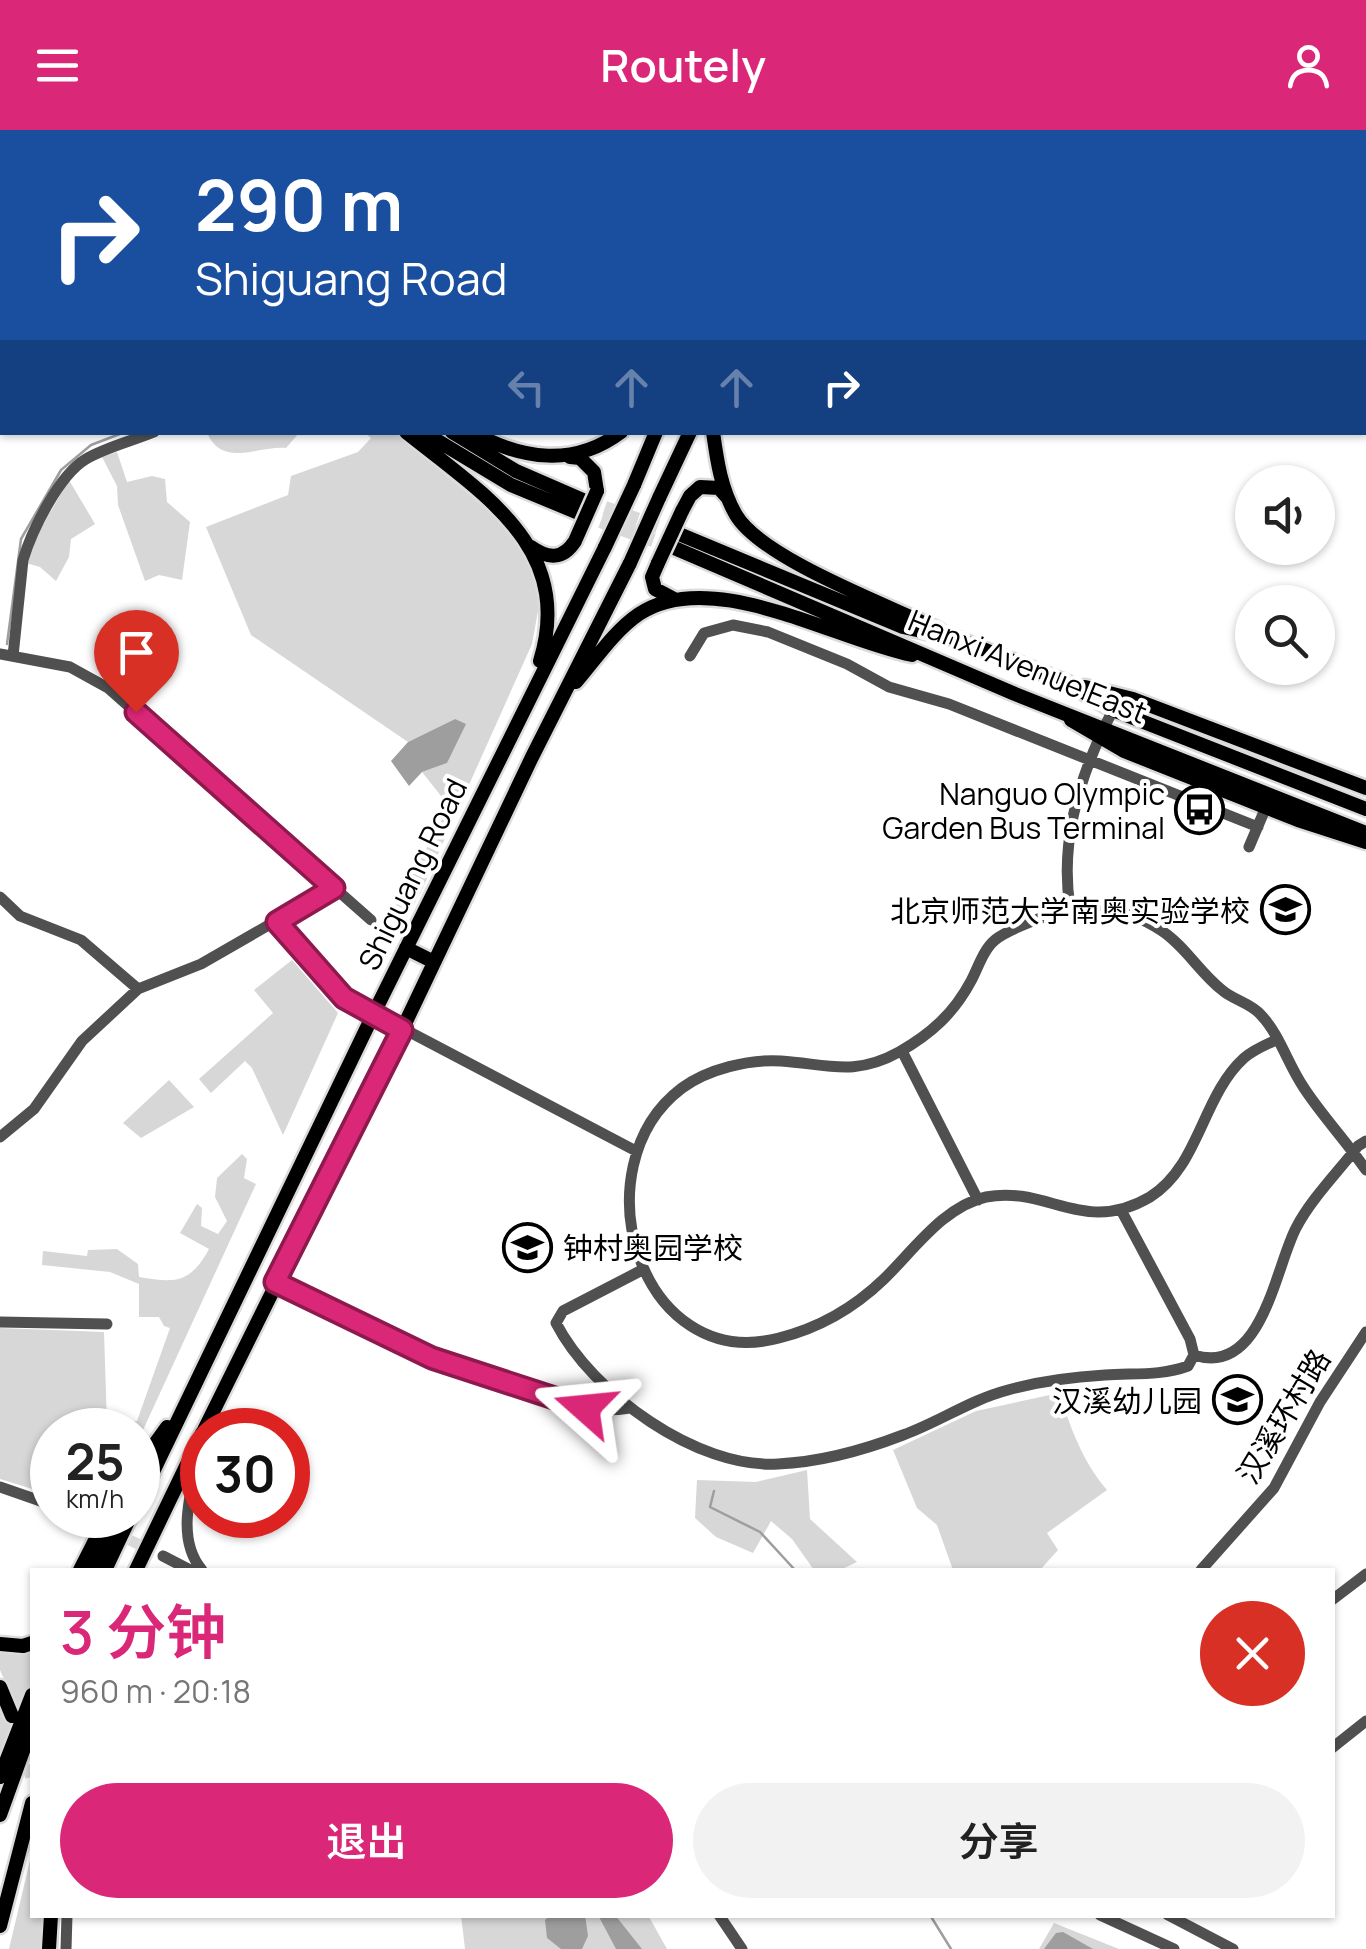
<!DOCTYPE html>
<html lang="zh">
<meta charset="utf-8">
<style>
:root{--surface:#fff;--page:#f2f2f2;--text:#222;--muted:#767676;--accent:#db2777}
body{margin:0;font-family:Manrope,"Noto Sans SC",sans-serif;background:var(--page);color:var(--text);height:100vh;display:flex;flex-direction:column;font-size:38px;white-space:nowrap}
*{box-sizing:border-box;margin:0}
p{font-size:32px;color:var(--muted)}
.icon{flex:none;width:55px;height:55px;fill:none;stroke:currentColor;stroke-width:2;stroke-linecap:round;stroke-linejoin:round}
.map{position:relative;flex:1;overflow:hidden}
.drawer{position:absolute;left:30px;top:1438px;width:1305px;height:350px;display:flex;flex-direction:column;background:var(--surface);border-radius:0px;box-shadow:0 2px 8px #0004}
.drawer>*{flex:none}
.banner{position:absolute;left:0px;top:0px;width:1368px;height:305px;box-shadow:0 2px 8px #0004;background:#1a4fa0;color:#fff;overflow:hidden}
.fabs{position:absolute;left:1235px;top:335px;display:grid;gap:20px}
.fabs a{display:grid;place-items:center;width:100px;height:100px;border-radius:50%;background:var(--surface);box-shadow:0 2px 8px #0004;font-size:50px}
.speed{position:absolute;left:30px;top:1278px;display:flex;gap:20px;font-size:50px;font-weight:700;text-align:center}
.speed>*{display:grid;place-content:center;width:130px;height:130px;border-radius:50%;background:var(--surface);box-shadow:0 2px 8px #0004;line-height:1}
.speed small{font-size:25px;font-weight:400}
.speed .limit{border:15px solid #d22;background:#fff;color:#111}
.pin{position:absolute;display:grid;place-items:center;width:85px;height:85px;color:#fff;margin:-102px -42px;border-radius:50% 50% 50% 0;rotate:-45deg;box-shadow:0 0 10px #0007}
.pin .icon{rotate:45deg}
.me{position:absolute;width:110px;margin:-55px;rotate:288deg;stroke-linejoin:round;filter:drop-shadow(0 0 8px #0008)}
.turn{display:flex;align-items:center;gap:35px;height:210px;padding:0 30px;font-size:45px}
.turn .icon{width:130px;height:130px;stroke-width:2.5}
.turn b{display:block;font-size:70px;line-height:85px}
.lanes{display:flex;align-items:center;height:95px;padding:0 30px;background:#0003;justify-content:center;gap:50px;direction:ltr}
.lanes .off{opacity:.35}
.round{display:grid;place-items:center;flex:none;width:105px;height:105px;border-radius:52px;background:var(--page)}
.summary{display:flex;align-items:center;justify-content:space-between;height:170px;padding:0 30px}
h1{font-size:60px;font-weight:600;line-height:75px;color:var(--accent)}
.button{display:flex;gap:20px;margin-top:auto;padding:20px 30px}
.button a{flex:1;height:115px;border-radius:60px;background:var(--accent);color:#fff;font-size:40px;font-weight:600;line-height:115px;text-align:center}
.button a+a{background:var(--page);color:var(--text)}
header{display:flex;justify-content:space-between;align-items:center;height:130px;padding:0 30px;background:var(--accent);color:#fff;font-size:45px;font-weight:600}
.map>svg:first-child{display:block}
</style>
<header><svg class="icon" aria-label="menu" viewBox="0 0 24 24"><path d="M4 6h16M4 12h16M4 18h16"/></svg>Routely<svg class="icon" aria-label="person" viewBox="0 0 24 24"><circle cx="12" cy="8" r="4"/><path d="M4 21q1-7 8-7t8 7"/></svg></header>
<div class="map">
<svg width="1366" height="1819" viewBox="0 0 1366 1819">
<rect width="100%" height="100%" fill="#fff"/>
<path fill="#d7d7d7" d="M572,0H781L572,2Z
M207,303H299L286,318C256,316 223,338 207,303Z
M365,303H395L507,396L524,419L535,444L540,470L532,514L421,762L402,796L389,789L449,676L422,642L447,633L455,589L408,612L251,505L206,397L288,365L291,346L358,322L371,308Z
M117,322L127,352L152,346L165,349L167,372L190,392L182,450L159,445L145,451L118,375L117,356L102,327Z
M69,350L95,394L71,409L69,427L56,451L40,437L26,433L31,415Z
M292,830L338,883L283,1005L252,938L245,931L211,963L199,949L273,883L254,860Z
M169,950L194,977L141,1008L123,993Z
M242,1024L247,1029L244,1048L256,1054L138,1311V1300H52V1365L0,1349V1198L104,1202L107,1294L137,1291L170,1198L164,1196L159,1187H139V1154L110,1142L42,1135L43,1121L87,1126L88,1120L117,1119L138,1134L139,1147C175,1153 190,1154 209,1119L180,1103L197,1074L202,1078L201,1096L218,1104L227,1091L215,1067L217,1048Z
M1059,1263C1071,1298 1082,1331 1107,1360L1047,1403L1058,1420L1040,1440H953L937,1395L917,1378L893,1320L976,1281Z
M807,1340L810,1389L857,1432L840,1440H814L792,1409L771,1391L753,1423L716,1407L695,1388L697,1350L756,1352Z
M32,1518V1554L0,1640V1572L6,1589L19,1583L0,1540V1519L22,1521Z
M32,1722V1785H43L42,1819H9Z
M461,1785H648L667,1819H465Z
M1054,1793L1119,1819H1039Z"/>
<path fill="#9e9e9e" d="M455,589L466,594L447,633L422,642L409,656L391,631L408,612Z
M550,1785H585L588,1806L582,1819H561L547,1808L545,1790Z
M598,1785H615L642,1819H616Z
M1063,1802L1093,1819H1044L1056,1803Z"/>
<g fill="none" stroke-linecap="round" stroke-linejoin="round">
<path stroke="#9e9e9e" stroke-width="2.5" d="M7,514L21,409L61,340L91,315L125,302
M714,1361L710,1377L760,1402L795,1440
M930,1785L951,1819"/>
<path stroke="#d9d9d9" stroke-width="11" stroke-dasharray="11 5.5" stroke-linecap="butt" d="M115,1403L163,1426"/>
<path stroke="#d9d9d9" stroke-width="14" stroke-dasharray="14 7" stroke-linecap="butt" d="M585,371L679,404
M581,384L672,417
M23,1614L32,1647"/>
<defs>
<path id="major" d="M188,0L190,2
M202,0L203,2
M218,0L219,2
M233,0L235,2
M29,2L30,0
M42,2L43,0
M796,2L797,0
M826,2L827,0
M0,67L2,62
M0,94L2,88
M406,302C483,364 575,418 540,531
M423,302L511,355L581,384
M452,302L516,341L585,371
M473,302C521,330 575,337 621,302
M713,302C717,331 721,359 736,385C762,429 890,476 939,500
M570,327L580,328L594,342L597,361
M634,355L656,302
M659,368L690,302
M682,381L690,366L700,357L719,358L727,367
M679,404L903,497L958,509L1068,553L1113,580L1366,679
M531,417C548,429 563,430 575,411
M672,417L1015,564L1366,703
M658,433L652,447L655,459L674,469
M576,552C595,530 614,501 639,484C712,436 833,509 912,525
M1085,557L1133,569L1366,658
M1071,590L1124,621L1298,690L1366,712
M406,818L434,832
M204,1300L402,900L532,627L630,433
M138,1337L167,1297
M138,1373L373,885L605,417
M80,1440L108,1385
M92,1440L118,1385
M105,1440L131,1385
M136,1440L202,1303
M0,1514L23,1516L32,1513
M0,1557L12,1586
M0,1647L32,1565
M0,1685L32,1596
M0,1796L32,1673
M49,1819L51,1785"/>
</defs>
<use href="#major" stroke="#dbdbdb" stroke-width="19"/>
<path stroke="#505050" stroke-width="11" d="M20,0L21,2
M306,0L307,2
M448,2L452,0
M0,222L2,221
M0,524L70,537L108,558L371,790
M13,526L23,430C32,400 59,345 86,329C107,317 132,311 154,302
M690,526L704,503L733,495L768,502L847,534L889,557L949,574L1258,697
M1249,717L1266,677
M0,767L20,786L81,810L138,859
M1070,777C1059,708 1081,641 1113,580
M277,792L345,868L636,1021
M1276,910C1265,915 1253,920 1244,928C1202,966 1199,1037 1150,1067C1084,1106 1047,1055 986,1067C944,1076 913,1121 884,1149C855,1177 819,1198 779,1208C640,1245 577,1037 682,958C708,939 749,929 781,931C827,934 854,947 899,922C931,904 954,883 971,851C978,838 983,820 995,810C1003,803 1018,797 1028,793C1075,773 1118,772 1162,801C1185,816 1200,843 1222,860C1233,870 1251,873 1261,885C1280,905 1288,935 1304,958C1323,987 1347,1012 1366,1040
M902,921L978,1070
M0,1007L34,979L82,911L138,859L201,834L333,758
M644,1139L563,1181L556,1193C592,1263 697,1339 778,1334C820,1332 864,1320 903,1305C939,1292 970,1270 1008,1260C1040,1251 1072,1247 1105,1245C1134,1243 1161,1246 1188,1236L1194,1225L1190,1209L1121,1080
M275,1152C357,1193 438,1231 525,1259C566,1272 587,1285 630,1278
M0,1192L107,1194
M1194,1225C1262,1247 1275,1138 1296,1098C1311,1069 1338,1042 1358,1016L1366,1011
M201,1314C194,1353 173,1406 202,1440
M0,1357L52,1375
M77,1385L89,1391
M163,1426L190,1440
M1201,1440L1274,1358L1320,1272L1366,1202
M1332,1470L1366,1444
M1332,1618L1366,1591
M719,1785L742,1819
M1100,1785L1174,1819
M1168,1785L1233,1819
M66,1819L67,1785"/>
<use href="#major" stroke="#000" stroke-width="14"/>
<defs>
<path id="major-bridge" d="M575,411L597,361
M605,417L634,355
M630,433L659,368
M658,433L682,381"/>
</defs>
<use href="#major-bridge" stroke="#dbdbdb" stroke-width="19" stroke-linecap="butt"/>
<use href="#major-bridge" stroke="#000" stroke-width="14"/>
</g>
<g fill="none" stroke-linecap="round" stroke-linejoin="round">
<defs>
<path id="route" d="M136,582L334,758L277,792L344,868L402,900L275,1152L432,1228L585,1278"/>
</defs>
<use href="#route" stroke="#8e194d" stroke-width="25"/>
<use href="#route" stroke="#db2777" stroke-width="18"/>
</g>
<defs>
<symbol id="bus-ring" viewBox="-11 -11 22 22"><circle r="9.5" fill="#fff" stroke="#000" stroke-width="1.5"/><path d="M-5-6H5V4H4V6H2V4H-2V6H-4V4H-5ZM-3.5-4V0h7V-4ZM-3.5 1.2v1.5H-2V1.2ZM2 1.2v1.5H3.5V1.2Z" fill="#000"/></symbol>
<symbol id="school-ring" viewBox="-11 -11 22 22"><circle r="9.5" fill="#fff" stroke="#000" stroke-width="1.5"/><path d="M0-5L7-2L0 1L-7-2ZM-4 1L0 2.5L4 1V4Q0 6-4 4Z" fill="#000"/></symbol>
</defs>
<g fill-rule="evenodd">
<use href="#bus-ring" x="1172" y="652" width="55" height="55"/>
<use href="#school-ring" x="1258" y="752" width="55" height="55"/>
<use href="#school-ring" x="500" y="1090" width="55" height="55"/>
<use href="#school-ring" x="1210" y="1242" width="55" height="55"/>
</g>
<g text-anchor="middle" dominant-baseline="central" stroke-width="8" stroke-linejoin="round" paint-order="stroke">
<g font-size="30" fill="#000" stroke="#fff">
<text transform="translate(1028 536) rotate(22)">Hanxi Avenue East</text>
<text transform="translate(412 744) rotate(-64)">Shiguang Road</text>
<text transform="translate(1283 1286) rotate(-59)">汉溪环村路</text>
</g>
<g font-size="30" fill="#000" stroke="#fff" text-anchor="end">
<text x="1165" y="663">Nanguo Olympic<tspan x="1165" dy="34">Garden Bus Terminal</tspan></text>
<text x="1250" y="780">北京师范大学南奥实验学校</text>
<text x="563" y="1117" text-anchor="start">钟村奥园学校</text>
<text x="1202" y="1270">汉溪幼儿园</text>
</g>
</g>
</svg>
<div class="fabs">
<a><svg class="icon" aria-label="sound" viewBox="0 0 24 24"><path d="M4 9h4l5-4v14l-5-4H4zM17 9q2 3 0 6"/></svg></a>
<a><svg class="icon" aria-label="search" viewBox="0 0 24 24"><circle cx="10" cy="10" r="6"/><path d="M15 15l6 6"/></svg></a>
</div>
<div class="speed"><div>25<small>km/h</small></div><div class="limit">30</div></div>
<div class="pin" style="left:136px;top:582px;background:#d93025"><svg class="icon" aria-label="arrive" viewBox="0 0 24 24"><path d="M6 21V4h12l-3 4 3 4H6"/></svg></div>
<svg class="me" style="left:585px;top:1278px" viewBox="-20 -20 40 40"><path d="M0-17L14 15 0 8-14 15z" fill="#db2777" stroke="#fff" stroke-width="4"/></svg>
<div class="banner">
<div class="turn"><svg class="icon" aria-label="right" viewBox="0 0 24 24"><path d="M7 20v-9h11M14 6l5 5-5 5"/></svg><div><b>290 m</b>Shiguang Road</div></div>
<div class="lanes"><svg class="icon off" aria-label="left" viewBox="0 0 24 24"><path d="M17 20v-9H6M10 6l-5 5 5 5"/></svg><svg class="icon off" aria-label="ahead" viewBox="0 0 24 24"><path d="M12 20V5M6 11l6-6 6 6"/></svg><svg class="icon off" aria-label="ahead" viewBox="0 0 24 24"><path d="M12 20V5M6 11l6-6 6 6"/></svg><svg class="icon" aria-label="right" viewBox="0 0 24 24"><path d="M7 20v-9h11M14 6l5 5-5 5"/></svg></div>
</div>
<section class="drawer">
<div class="summary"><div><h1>3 分钟</h1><p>960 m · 20:18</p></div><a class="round" style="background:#d93025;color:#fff"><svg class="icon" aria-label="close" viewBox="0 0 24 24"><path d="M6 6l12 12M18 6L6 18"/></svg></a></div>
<div class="button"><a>退出</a><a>分享</a></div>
</section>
</div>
